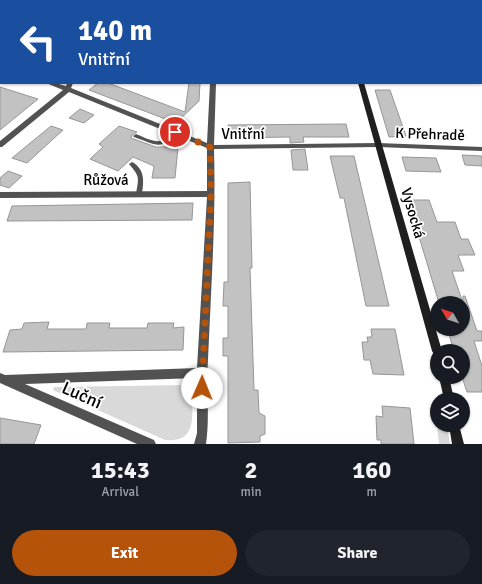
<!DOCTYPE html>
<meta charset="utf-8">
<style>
:root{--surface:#171b24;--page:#20242c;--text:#f1f3f6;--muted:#9ea1a6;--accent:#b45309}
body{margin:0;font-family:Signika,sans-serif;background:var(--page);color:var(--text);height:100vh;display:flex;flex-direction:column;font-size:15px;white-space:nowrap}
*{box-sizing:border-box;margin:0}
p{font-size:13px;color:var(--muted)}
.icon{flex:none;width:22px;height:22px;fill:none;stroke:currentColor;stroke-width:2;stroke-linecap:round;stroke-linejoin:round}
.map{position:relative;height:444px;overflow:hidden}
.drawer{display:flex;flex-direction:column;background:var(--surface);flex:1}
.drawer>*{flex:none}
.hud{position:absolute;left:0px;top:0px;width:482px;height:84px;box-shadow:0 1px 3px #0004;background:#1a4fa0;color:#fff;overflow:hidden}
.needle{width:26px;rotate:309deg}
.buttons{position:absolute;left:430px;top:296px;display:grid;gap:8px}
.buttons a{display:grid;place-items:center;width:40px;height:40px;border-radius:50%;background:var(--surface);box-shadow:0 1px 3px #0004;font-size:20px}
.pin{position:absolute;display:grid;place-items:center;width:34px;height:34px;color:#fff;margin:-17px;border:2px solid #fff;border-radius:50%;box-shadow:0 1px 4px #0007}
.me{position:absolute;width:44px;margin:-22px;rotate:1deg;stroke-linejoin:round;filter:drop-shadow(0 0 3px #0008)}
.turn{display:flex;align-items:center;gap:14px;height:84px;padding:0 12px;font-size:18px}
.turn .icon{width:52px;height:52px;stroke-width:2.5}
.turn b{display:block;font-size:28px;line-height:34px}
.eta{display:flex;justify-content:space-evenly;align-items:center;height:68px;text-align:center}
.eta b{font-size:24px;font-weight:700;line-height:28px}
.cta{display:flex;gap:8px;margin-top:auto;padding:8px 12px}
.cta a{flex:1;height:46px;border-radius:24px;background:var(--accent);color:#fff;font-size:16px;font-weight:700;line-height:46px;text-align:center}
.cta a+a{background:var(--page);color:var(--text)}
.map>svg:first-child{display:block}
</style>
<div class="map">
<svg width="482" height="444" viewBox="0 0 482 444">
<rect width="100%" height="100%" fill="#fff"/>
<path fill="#d9d9d9" d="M187,385L192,387C191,411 200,444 165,440L53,390L54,387H59Z
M436,416L437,425H447L450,444H439Z"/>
<path fill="#c2c2c2" stroke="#969696" d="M98,83H108L185,112L189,83H200L199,101L176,123L89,90Z
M0,87L38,99L0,130Z
M375,90H390L406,136L389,137Z
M80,109L94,115L84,123L69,118Z
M346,124L349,137H303L304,142L290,143V137L228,138V125Z
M51,126L63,130L27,163L12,158Z
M119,126L137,132L132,135L131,138L156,147H178L175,178H152L154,166L133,157L118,171L90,159L103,147L99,144Z
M305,149L308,170H293L291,150Z
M462,155L482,156V166L465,165Z
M330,156H354L389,306H366L344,198H340Z
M402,157L436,158L441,172L406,171Z
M8,171L22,176L9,188L0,185V178Z
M250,182L252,268H250L254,390H258L259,413L265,416V434L260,436V442L228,443V356H223V338H228V306H223L224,282H228V183Z
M408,200H429L437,222H455L461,239H468L475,255H458L464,271H452L463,303H439Z
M193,203L192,220L7,221L12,206Z
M463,296H465L477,331H482V341H474L482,366V392H467L463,380V351H454L448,331H463Z
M49,322L47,329H86L87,323H110L109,328H147L148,323H174L173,328L184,327L183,350L3,352L10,330L22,329L24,323Z
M371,329H395L404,375L373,374L370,360H364L362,342H368L367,337H372Z
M382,406L410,408L414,444H381V440H377L376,416L383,417Z
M0,418L41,425L34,444H0Z"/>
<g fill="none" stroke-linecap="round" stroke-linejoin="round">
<path fill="#525252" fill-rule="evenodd" d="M175,130L178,132C161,152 155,144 134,137L133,136L136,134C144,137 157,145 165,139C169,137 171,133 175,130Z
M132,162C145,169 144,181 142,194L139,196L136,194C139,177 140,177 129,164Z"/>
<path fill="#525252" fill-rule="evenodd" d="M105,0H109L110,1H104Z
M214,0H218L219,1H213Z
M459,0H463L464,1H458Z
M1,6V10L0,11V7Z
M481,11H482V15H481Z
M481,31L482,32V37L481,36Z
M0,67H1V71H0Z
M46,83H55L66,86L67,83H73L71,88L207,143L210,83H216L214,145L378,143L482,147V151L378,147L214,149C216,219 211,289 208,359C206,387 210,416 206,444H194L197,433V378L25,384L154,440L156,444H137L0,383V373L5,375L197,368L207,197L0,198V192L207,191V148L69,92L2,147H0V141L63,90Z"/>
<path fill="#1f1f1f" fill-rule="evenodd" d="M336,0H340L341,1H335Z
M358,83H364L442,351H437V355L434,354L432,351Z
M439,377H449L454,399H444Z
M449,425H459L464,444H452Z"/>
</g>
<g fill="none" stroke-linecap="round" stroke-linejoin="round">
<path stroke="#b45309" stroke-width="7" stroke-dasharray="0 12.6" d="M175,132L210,147L211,194L202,388"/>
</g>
<g text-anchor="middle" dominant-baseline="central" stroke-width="3.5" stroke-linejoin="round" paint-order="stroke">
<g font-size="15" fill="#000" stroke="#fff">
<text x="243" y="134">Vnitřní</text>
<text transform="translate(430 134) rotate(2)">K Přehradě</text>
<text x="106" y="180">Růžová</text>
<text transform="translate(413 213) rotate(74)">Vysocká</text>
</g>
<g font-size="18" fill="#000" stroke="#fff">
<text transform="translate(82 395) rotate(24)">Luční</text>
</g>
</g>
</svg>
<div class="buttons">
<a><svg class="needle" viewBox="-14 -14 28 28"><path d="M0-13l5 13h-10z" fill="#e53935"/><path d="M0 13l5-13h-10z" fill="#9ea1a6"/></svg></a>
<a><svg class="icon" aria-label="search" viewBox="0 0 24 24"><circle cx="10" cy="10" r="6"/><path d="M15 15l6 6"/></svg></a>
<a><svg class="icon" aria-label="layers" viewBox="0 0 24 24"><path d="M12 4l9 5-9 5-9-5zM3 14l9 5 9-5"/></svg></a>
</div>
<div class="pin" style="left:175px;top:132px;background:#d93025"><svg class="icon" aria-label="arrive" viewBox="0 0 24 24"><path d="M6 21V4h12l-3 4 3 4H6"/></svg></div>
<svg class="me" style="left:202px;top:388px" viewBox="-20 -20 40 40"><circle r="19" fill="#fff"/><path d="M0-13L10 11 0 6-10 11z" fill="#b45309"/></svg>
<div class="hud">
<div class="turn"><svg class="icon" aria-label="left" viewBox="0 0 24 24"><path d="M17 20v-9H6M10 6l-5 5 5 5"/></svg><div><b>140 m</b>Vnitřní</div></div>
</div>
</div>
<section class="drawer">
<div class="eta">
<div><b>15:43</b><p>Arrival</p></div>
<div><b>2</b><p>min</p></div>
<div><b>160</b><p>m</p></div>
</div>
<div class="cta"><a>Exit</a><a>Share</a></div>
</section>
